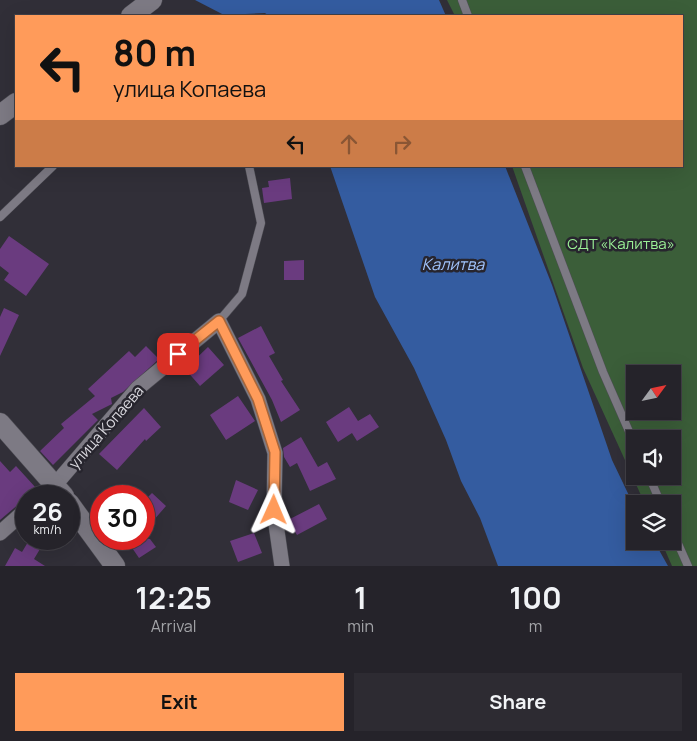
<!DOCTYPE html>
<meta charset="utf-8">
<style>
:root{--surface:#25232a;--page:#2d2b32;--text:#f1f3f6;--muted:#a3a4a8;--line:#424047;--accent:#ff9b5a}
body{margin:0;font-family:Manrope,sans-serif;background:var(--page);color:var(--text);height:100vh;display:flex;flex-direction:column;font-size:19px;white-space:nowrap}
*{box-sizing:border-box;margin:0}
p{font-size:16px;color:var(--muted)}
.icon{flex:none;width:28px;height:28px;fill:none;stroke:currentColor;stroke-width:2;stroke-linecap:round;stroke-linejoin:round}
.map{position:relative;height:566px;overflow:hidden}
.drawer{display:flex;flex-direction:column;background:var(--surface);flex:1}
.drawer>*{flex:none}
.top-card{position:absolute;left:15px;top:15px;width:668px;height:152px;border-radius:0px;box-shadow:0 5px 20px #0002,0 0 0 1px var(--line);background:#ff9b5a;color:#111;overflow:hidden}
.needle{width:32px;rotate:57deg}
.controls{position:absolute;left:626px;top:365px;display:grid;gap:10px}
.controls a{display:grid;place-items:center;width:55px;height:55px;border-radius:0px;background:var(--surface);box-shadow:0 5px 20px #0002,0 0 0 1px var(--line);font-size:25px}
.speed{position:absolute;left:15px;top:485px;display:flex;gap:10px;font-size:25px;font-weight:700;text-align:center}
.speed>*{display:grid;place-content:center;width:65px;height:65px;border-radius:50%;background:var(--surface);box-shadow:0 5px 20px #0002,0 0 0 1px var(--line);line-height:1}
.speed small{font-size:12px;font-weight:400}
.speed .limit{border:8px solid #d22;background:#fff;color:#111}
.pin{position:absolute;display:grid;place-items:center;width:42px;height:42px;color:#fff;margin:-21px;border-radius:10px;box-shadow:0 2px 8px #0006}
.me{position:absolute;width:55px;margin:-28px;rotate:1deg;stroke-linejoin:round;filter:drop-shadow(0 0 4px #0008)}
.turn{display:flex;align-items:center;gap:18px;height:105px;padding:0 15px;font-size:22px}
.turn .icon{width:65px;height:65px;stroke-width:2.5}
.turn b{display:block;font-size:35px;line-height:42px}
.lanes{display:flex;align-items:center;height:48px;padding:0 15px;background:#0003;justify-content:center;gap:25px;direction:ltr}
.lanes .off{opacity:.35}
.eta{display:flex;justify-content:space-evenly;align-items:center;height:85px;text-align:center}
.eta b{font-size:30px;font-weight:700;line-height:35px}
.action{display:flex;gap:10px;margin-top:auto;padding:10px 15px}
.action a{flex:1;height:58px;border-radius:0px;background:var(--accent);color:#111;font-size:20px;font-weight:700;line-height:58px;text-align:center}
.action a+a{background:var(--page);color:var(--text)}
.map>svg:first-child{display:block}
</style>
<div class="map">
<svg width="697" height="566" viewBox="0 0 697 566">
<rect width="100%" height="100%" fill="#312f38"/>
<path fill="#3b5e39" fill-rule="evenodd" d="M447,0H697V566H672L661,541H672V504H645L583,368L512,166H681V16H455ZM635,374H672V411H635ZM635,439H672V476H635Z"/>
<path fill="#345ca0" d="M195,0H439L446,16H269L265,13L224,15Z
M330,166H505L552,285L612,460L635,508V541H654L668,566H498L480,518L461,481L446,440L414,368L375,297Z"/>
<path fill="#6a3b7f" d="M290,178L292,199L264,203L262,188L269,187L268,181Z
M9,236L49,264L26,296L4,280L9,273L0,266V249Z
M304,260V280H284V261Z
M4,308L19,315L0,356V317Z
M261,326L275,353L269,356L283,380L281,381L300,410L281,422L272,400L238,338Z
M146,346L159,359L123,392L111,398L112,404L92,414L98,420L53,465L40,451L64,428L61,424L95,396L88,389L129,351L135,357Z
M208,347L224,365L200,386L185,369Z
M238,396L255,421L226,440L210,415Z
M349,407L358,421L370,414L379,427L357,441L352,433L338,442L326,422Z
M144,408L161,427L146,441L145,439L117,470L99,454Z
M301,437L318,467L327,462L336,479L310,491L297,463L290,467L284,457L283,448Z
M0,461L10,472L16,466L36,488L31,496H26V501L20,503L0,520Z
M236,480L258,490L248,510L229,502Z
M152,493L166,506L153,521L144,512V501Z
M319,504L327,519L297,535L288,520Z
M254,533L262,553L238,562L230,541Z
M126,539H150L156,547L139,558Z
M28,542L40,549L34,559L45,566H5L15,548L22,552Z"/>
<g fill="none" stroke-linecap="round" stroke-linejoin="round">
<defs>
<path id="lane" d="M462,0L468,16
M525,166L603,372L635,445
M0,217L53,166
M219,321L242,294L261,223L249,166
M649,476L661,504
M672,530L688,566"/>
<path id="street" d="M42,496L60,479L138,388L219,321L258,399L275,453L274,510L282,566
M0,533L26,510"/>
<path id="secondary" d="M131,16L152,0
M0,115L16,103
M0,423L64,496
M69,503L115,566"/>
</defs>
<use href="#lane" stroke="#4e4d54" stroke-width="9"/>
<use href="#street" stroke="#4e4d54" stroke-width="16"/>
<use href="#secondary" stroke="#4e4d54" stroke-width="21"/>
<use href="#lane" stroke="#7d7a84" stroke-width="8"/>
<use href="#street" stroke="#7d7a84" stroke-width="15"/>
<use href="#secondary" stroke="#7d7a84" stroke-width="20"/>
</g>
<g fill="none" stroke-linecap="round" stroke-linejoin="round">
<defs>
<path id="route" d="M178,354L219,321L258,399L275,452L274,510"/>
</defs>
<use href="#route" stroke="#a6653a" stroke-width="12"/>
<use href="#route" stroke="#ff9b5a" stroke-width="9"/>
</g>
<g text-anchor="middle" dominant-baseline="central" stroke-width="5" stroke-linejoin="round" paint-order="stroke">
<g font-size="15" fill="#9bf196" stroke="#27252e">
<text x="621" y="243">СДТ «Калитва»</text>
</g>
<g font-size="15" fill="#d8d7dd" stroke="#27252e">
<text transform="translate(106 427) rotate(-49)">улица Копаева</text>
</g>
<g font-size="16" font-style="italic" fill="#a1c4fd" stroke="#27252e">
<text x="453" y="264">Калитва</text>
</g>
</g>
</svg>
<div class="controls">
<a><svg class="needle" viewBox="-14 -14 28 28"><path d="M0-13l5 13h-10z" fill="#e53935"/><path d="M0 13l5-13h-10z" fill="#a3a4a8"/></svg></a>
<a><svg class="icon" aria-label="sound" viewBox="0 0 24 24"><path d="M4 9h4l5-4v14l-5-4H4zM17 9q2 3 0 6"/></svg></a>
<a><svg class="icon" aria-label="layers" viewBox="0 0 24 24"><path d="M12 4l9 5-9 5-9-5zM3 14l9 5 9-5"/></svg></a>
</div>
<div class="speed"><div>26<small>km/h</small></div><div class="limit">30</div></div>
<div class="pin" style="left:178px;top:354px;background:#d93025"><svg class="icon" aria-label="arrive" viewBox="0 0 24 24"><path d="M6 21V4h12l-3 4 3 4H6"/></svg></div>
<svg class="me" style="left:274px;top:510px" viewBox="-20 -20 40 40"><path d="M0-17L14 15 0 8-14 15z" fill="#ff9b5a" stroke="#fff" stroke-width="4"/></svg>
<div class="top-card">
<div class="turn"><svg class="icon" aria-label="left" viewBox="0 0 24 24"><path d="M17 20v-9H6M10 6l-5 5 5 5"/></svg><div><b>80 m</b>улица Копаева</div></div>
<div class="lanes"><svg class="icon" aria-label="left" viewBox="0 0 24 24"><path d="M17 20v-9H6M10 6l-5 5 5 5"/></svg><svg class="icon off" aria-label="ahead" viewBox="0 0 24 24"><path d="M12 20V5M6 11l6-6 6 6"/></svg><svg class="icon off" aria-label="right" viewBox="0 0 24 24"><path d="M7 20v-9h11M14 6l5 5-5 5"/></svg></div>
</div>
</div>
<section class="drawer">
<div class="eta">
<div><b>12:25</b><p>Arrival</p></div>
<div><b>1</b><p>min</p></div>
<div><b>100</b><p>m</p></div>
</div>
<div class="action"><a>Exit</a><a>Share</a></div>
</section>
